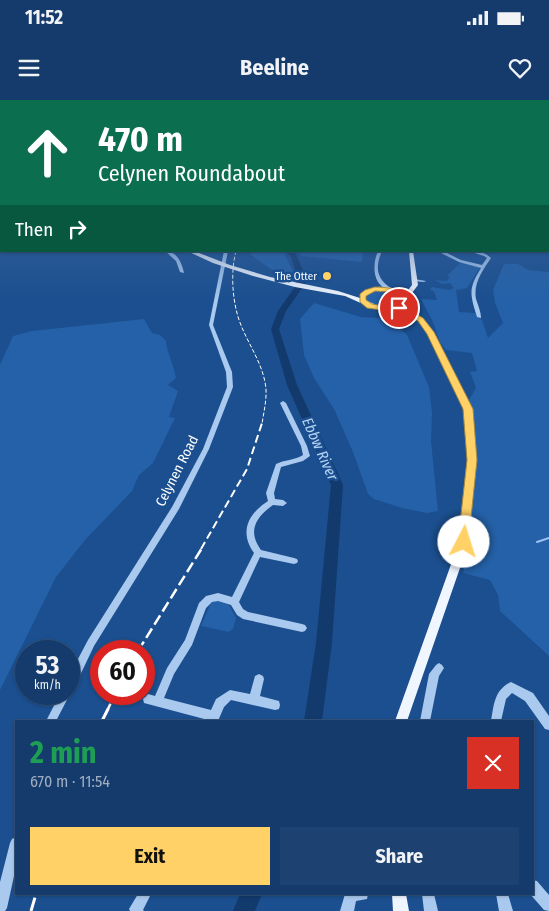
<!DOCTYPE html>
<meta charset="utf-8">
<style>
:root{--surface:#143b6b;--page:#1d4271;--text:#f1f3f6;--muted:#9dadc1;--line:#33557e;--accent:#ffd166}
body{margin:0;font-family:"Fira Sans Condensed",sans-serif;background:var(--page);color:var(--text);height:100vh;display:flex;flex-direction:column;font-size:19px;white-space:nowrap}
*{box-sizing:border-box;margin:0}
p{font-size:16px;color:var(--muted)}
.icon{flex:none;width:28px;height:28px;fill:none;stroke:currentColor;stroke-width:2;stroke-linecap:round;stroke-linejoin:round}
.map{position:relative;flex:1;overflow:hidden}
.panel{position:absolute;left:15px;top:620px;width:519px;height:175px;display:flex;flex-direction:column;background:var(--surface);border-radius:0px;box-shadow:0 1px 4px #0004,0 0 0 1px var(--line)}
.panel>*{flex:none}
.top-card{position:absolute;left:0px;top:0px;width:550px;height:152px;box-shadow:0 1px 4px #0004,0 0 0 1px var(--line);background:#0b6e4f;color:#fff;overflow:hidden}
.speed{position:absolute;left:15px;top:540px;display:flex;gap:10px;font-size:25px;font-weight:700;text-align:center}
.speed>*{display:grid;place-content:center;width:65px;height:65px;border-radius:50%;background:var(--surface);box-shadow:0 1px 4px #0004,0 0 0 1px var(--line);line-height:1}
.speed small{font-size:12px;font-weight:400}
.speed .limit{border:8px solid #d22;background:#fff;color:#111}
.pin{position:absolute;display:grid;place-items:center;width:42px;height:42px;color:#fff;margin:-21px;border:2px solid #fff;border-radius:50%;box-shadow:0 1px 5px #0007}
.me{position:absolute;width:55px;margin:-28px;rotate:5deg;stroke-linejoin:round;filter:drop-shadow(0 0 4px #0008)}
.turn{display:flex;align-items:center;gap:18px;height:105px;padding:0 15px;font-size:22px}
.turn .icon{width:65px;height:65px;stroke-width:2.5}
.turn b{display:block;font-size:35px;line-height:42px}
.then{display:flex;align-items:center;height:48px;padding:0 15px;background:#0003;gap:10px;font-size:19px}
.round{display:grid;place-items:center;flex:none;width:52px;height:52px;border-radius:0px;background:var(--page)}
.headline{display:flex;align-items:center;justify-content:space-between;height:85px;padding:0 15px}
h1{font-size:30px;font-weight:700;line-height:38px;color:#1e9e55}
.primary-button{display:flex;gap:10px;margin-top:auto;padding:10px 15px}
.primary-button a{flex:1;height:58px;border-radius:0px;background:var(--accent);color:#111;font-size:20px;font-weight:700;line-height:58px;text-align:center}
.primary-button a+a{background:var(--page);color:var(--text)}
.status{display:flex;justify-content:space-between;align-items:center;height:35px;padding:0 25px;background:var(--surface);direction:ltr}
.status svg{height:14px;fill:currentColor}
header{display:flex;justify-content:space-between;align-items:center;height:65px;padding:0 15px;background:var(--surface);font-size:22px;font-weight:700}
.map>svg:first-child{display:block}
</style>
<div class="status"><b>11:52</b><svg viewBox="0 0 49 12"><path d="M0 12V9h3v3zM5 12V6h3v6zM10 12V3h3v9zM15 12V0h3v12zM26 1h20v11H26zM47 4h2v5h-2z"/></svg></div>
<header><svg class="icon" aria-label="menu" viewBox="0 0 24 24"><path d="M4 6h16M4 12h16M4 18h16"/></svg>Beeline<svg class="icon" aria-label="heart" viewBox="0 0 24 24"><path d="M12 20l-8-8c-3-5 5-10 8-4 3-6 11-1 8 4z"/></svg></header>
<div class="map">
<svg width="549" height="811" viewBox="0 0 549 811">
<rect width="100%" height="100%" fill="#1b4f8f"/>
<path fill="#2461a8" d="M262,151H283L297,179L275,172L251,155L252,152Z
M297,151H363L362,162L302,156Z
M461,162L480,167L467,188L456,190L459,212L475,213L482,220L488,238L503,223L495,203L493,190L504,164H518L528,170L549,172V556L500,511L498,495L490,480L463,473L471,441L469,397L472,310L469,300L476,288L470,272L477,271L472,253L446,250L440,242L433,222L421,199L437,200L434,191L430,190L432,187L449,190L454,188L450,183L442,184L435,180L447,181L450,177L447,176Z
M375,191L392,192L401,196L403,202C393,211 375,209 366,200L367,194Z
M314,203L361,217L393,219L395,225L407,235L429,287L432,313L431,341L438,411L427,413L402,408L374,399L368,394L353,352L334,309L314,278L304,255L300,219Z
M144,219L152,233L160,235L166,241C167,253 174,265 176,278L168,285L178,291L169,317L175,318L153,363L139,375L132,391L85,440L56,477L0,590V265L13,236L32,231Z
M217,500L229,505L236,518L233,529L229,532L201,526L211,503Z"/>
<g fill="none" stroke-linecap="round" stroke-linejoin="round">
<path stroke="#9cc4f0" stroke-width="2" d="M537,442L549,438"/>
<path fill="#123a6d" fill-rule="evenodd" d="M286,151H293L297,156L307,181L286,211L279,229L297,285L343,385L332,543L322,621H304L316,543L331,385L287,285L271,229L278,211L299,181L291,157Z
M240,794H262L255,811H233Z"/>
<path fill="#a9c9ee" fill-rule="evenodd" d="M165,151C177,151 182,163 184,173L180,172L176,161Z
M224,151H228L213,225L232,272L233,287L209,349L179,409L94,546L73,590L69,591L70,594L56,621H46L60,594H69V576L88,540L172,407L203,349L227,287L226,272L209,225Z
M378,151H382C375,167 376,178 391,188V190C372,187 372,165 378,151Z
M437,151H443L461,160L482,165L487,158L484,156L468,151C477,151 485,152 491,158C483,170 473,183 476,199C478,205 481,212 481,218L477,217C470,194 468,189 481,168L459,162Z
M414,179L426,181L424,182L412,181V180Z
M283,301L286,303L307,346L310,356L303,361L281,367L274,393L275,399L283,400L287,403L283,406L273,405C256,417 247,431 261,450L294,458L297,459L298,461L297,463L294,464L260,457L239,502L243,509L248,512L302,524L305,525L307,528L305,531L302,532L243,519L237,515L231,505L218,501L212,502L206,508L192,545L174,574L164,598L211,610L216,599L230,590L250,594L255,576L259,574L263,576L264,579L260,596L279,601L280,605L279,609L275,610L231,600L224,607L218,621H208V620L144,603L143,599L144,595L148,594L155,596L167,568L185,540L199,503L206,496L218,493L232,497L254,453C239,432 248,414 268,401L266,393L276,364C284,360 295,360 303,355L301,346L280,303Z
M439,563L442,565L444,568L439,576L430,621H420L429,574L436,565Z
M511,582L533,593L549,616V630L545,629L525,601L512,593L506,599L501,621H491C494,605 494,590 511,582Z
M16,737V767L7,808L5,811H0V782L10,743L12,739Z
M532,780L537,781L549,795V811L544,810L530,794H532Z
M138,794H151L143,810L144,811H130L129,809Z
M345,794H368L367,799L356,801L354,811H340Z
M422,794H434L438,811H424Z
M496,794H508L513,811H499Z"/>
<path fill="#f0f6ff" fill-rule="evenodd" d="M0,88H1V89H0Z
M187,151H194L230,165L270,177L338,191L360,198V194C374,184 391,185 405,194L412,185L409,151H413L418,185L409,197L408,203L400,209L408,211L421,217L433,232L472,309L476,359L469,442L407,621H395L459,442L468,359L464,309L427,232L417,219L405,213L372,208L345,196L295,187L253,176L213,163ZM378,190L390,191L403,198V202C392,211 378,207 366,200L365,196Z
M392,794H406L409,811H393Z"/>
<path stroke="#fff" stroke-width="1" stroke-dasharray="4 2" stroke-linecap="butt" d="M236,151C231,170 232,194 237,213C243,237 260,257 265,282C268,296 264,310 262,324"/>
<path stroke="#fff" stroke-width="2" stroke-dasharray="8 4" stroke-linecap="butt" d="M201,449L247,369L262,323"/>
<path stroke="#fff" stroke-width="2.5" stroke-dasharray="11 4.5" stroke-linecap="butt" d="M138,551L202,448
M108,609L115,594"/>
<path stroke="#fff" stroke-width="3" stroke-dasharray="14 5.5" stroke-linecap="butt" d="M102,621L109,607
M31,811L36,794"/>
</g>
<linearGradient id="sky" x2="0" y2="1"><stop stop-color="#0f2b4f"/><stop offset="0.44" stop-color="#39639b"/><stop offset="1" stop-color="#39639b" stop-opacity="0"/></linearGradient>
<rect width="549" height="201" fill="url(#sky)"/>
<path fill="#ffd166" stroke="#a68842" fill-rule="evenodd" d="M375,187C389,188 401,187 410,200L408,205L402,209L409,210L423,218L434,232L473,309L477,360L468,446H460L458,442L467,360L463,309L427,234L418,221L404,213L367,208L360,202V194L365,190ZM375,191C385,192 396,191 403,200L396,208L372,204L366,200V196Z"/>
<circle fill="#ffd166" stroke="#1b4f8f" stroke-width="2" cx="327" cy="176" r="5"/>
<g text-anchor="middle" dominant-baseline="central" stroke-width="5" stroke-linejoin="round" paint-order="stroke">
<g font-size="11" fill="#fff" stroke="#1b4f8f" text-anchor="end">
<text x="317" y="176">The Otter</text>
</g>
<g font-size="14" fill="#fff" stroke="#1b4f8f">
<text transform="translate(177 371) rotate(-63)">Celynen Road</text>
</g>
<g font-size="15" font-style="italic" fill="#b5d3f5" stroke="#1b4f8f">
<text transform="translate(320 349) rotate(66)">Ebbw River</text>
</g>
</g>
</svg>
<div class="speed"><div>53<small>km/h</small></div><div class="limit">60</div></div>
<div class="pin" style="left:399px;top:208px;background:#d93025"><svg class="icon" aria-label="arrive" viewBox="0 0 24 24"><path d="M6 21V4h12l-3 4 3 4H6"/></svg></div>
<svg class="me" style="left:464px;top:442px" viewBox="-20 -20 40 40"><circle r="19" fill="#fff"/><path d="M0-13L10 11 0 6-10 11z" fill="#ffd166"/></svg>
<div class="top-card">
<div class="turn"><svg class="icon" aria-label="ahead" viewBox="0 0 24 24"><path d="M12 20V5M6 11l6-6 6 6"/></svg><div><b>470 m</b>Celynen Roundabout</div></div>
<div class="then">Then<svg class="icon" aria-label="right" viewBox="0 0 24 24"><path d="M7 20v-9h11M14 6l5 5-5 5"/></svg></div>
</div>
<section class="panel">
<div class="headline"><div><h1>2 min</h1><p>670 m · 11:54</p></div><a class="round" style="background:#d93025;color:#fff"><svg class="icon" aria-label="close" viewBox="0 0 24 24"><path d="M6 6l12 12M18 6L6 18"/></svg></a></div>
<div class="primary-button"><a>Exit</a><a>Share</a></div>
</section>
</div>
